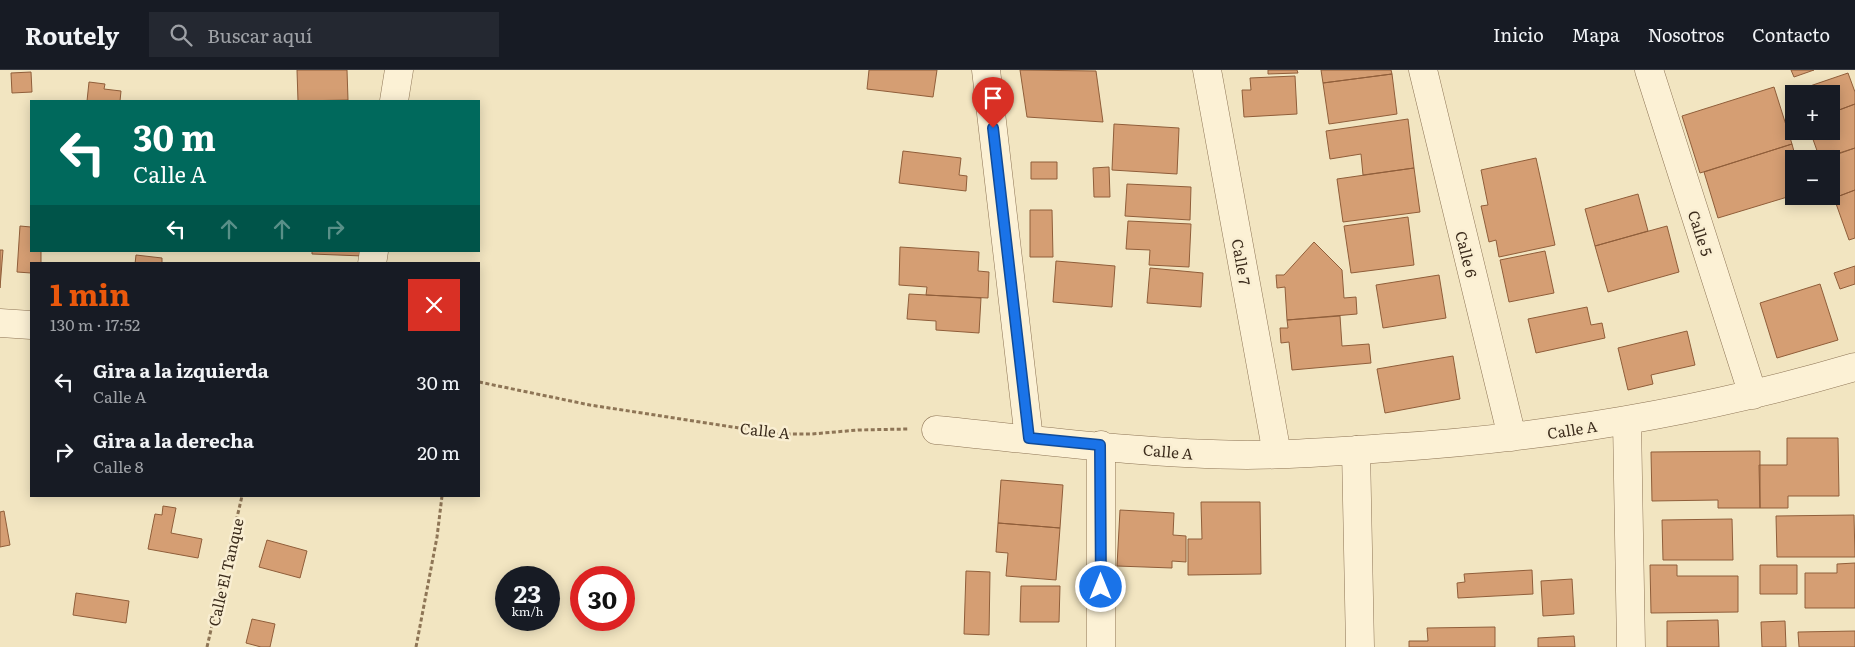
<!DOCTYPE html>
<html lang="es">
<meta charset="utf-8">
<style>
:root{--surface:#171b24;--page:#242831;--text:#f1f3f6;--muted:#9ea1a6;--line:#363941;--accent:#ea580c}
body{margin:0;font-family:Literata,serif;background:var(--page);color:var(--text);height:100vh;display:flex;flex-direction:column;font-size:19px;white-space:nowrap}
*{box-sizing:border-box;margin:0}
p{font-size:16px;color:var(--muted)}
.icon{flex:none;width:28px;height:28px;fill:none;stroke:currentColor;stroke-width:2;stroke-linecap:round;stroke-linejoin:round}
.map{position:relative;flex:1;overflow:hidden}
.side{position:absolute;left:30px;top:192px;width:450px;height:235px;display:flex;flex-direction:column;background:var(--surface);border-radius:0px;box-shadow:0 2px 12px #0003}
.side>*{flex:none}
.hud{position:absolute;left:30px;top:30px;width:450px;height:152px;border-radius:0px;box-shadow:0 2px 12px #0003;background:#00695c;color:#fff;overflow:hidden}
.tools{position:absolute;left:1785px;top:15px;display:grid;gap:10px}
.tools a{display:grid;place-items:center;width:55px;height:55px;border-radius:0px;background:var(--surface);box-shadow:0 2px 12px #0003;font-size:25px}
.speed{position:absolute;left:495px;top:496px;display:flex;gap:10px;font-size:25px;font-weight:700;text-align:center}
.speed>*{display:grid;place-content:center;width:65px;height:65px;border-radius:50%;background:var(--surface);box-shadow:0 2px 12px #0003;line-height:1}
.speed small{font-size:12px;font-weight:400}
.speed .limit{border:8px solid #d22;background:#fff;color:#111}
.pin{position:absolute;display:grid;place-items:center;width:42px;height:42px;color:#fff;margin:-51px -21px;border-radius:50% 50% 50% 0;rotate:-45deg;box-shadow:0 0 5px #0007}
.pin .icon{rotate:45deg}
.me{position:absolute;width:55px;margin:-28px;rotate:0deg;stroke-linejoin:round;filter:drop-shadow(0 0 4px #0008)}
.turn{display:flex;align-items:center;gap:18px;height:105px;padding:0 20px;font-size:22px}
.turn .icon{width:65px;height:65px;stroke-width:2.5}
.turn b{display:block;font-size:35px;line-height:42px}
.lanes{display:flex;align-items:center;height:48px;padding:0 20px;background:#0003;justify-content:center;gap:25px;direction:ltr}
.lanes .off{opacity:.35}
.round{display:grid;place-items:center;flex:none;width:52px;height:52px;border-radius:0px;background:var(--page)}
.head{display:flex;align-items:center;justify-content:space-between;height:85px;padding:0 20px}
h1{font-size:30px;font-weight:700;line-height:38px;color:var(--accent)}
ul{padding:0;list-style:none}
li{display:flex;align-items:center;gap:15px;height:70px;padding:0 20px}
li div{flex:1}
li b{display:block;font-size:19px}
li em{font-style:normal}
header{display:flex;align-items:center;gap:30px;box-sizing:border-box;height:70px;padding:0 25px;background:var(--surface);border-bottom:1px solid var(--line)}
header strong{font-size:24px}
nav{display:flex;gap:28px;margin-inline-start:auto;font-size:18px}
.search{width:350px;height:45px;background:var(--page);display:flex;align-items:center;gap:12px;box-sizing:border-box;padding:0 18px;border-radius:0px;color:var(--muted);font-size:19px}
.map>svg:first-child{display:block}
</style>
<header>
<strong>Routely</strong>
<div class="search"><svg class="icon" aria-label="search" viewBox="0 0 24 24"><circle cx="10" cy="10" r="6"/><path d="M15 15l6 6"/></svg>Buscar aquí</div>
<nav><a>Inicio</a><a>Mapa</a><a>Nosotros</a><a>Contacto</a></nav>
</header>
<div class="map">
<svg width="1855" height="577" viewBox="0 0 1855 577">
<rect width="100%" height="100%" fill="#f2e5c1"/>
<path fill="#d59e73" stroke="#905e3a" d="M297,0H347L348,30L298,31Z
M869,0H937L933,27L867,19Z
M1020,0L1096,1L1103,52L1027,47Z
M1268,0H1297L1298,3L1268,4Z
M1321,0H1391L1392,4L1323,13Z
M1791,0H1814L1794,7Z
M31,2L32,22L12,23L11,3Z
M1848,3L1855,22V34L1831,43V24H1809L1807,17Z
M1392,4L1397,44L1329,54L1323,13Z
M1295,6L1297,44L1244,47L1242,20H1251L1250,8Z
M89,12L105,14L104,19L121,21L120,31H87Z
M1774,17L1792,74L1700,103L1682,46Z
M1855,34V78L1820,89L1810,61H1831V43Z
M1408,49L1414,98L1363,105L1361,84L1330,89L1326,61Z
M1114,54L1179,58L1177,104L1112,100Z
M1792,74L1796,89H1794V97L1789,98L1794,114V125L1718,148L1704,102Z
M1855,78V120L1834,128L1831,121V89H1824Z
M903,81L961,88L959,105L967,106L966,121L899,113Z
M1536,88L1555,175L1499,187L1496,170L1489,172L1481,136L1488,135L1481,100Z
M1031,92H1057V109H1031Z
M1109,97L1110,127H1094L1093,98Z
M1414,98L1420,142L1343,152L1337,109Z
M1127,114L1191,117L1190,150L1125,146Z
M1855,120V168L1849,170L1834,128Z
M1638,124L1648,161L1595,176L1585,139Z
M1030,140H1052L1053,187H1030Z
M1408,147L1414,195L1351,203L1344,156Z
M1128,151L1191,154L1189,197L1149,195L1150,180L1126,179Z
M20,156L31,157V181H41V194H31V203L17,202Z
M1667,156L1679,202L1608,222L1595,176Z
M1314,172L1342,200L1344,228L1356,227L1357,244L1287,250L1285,217L1277,218L1276,205H1284Z
M900,177L979,182L978,201L989,202L988,228L926,225L927,217L899,215Z
M0,180H3L0,218Z
M312,181H364L363,186L312,184Z
M1545,181L1554,223L1509,232L1500,190Z
M136,185L162,188V194H135Z
M1056,191L1115,196L1112,237L1053,232Z
M1855,196V214L1840,219L1834,203Z
M1150,198L1203,203L1201,237L1147,233Z
M1439,205L1446,248L1383,258L1376,215Z
M1820,214L1838,270L1777,288L1760,233Z
M909,224L981,228L979,263L936,260V251L907,249Z
M1587,237L1591,255L1602,253L1605,268L1536,283L1528,249Z
M1340,246L1342,276L1369,274L1371,293L1292,300L1289,272L1281,273L1280,258H1288L1287,250Z
M1687,261L1695,295L1651,305L1653,314L1628,320L1618,278Z
M1453,286L1460,329L1385,343L1377,299Z
M1787,368H1838L1839,426H1788V438H1760L1759,395H1787Z
M1760,381V438H1718V430L1652,431L1651,382Z
M1001,410L1063,415L1060,458L998,453Z
M1201,432H1260L1261,504L1188,505V469H1202Z
M163,436L176,438L171,463L202,469L198,488L148,479L155,444L162,445Z
M1120,440L1174,443L1173,465L1186,466V492L1172,491V498L1117,496Z
M4,441L10,475L0,477V442Z
M1854,445L1855,487H1777L1776,446Z
M1732,449L1733,490H1663L1662,450Z
M998,453L1060,458L1056,510L1006,506L1008,483L996,482Z
M267,470L307,481L300,508L259,497Z
M1855,493V538H1805V503H1837V494Z
M1650,495H1677V506H1738V542L1651,543Z
M1760,495H1797V524H1760Z
M1532,500L1533,524L1458,528L1457,513L1465,512L1464,504Z
M966,501L990,502L989,565L964,564Z
M1572,509L1574,544L1543,546L1541,511Z
M1021,516H1060L1059,552H1020Z
M76,523L129,531L126,553L73,545Z
M252,549L275,554L270,577H261L246,573Z
M1718,550L1719,577H1667V551Z
M1785,551L1786,577H1762L1761,552Z
M1495,557V577H1409V571H1428L1427,558Z
M1855,561V577H1799L1798,562Z
M1574,566L1575,577H1538V568Z"/>
<g fill="none" stroke-linecap="round" stroke-linejoin="round">
<defs>
<path id="minor" d="M986,0L1029,369
M1207,0L1277,384
M1423,0L1512,367
M1649,0L1753,325
M394,31L399,0
M372,194L374,181
M0,253L31,255
M1627,351L1631,577
M936,360C1039,370 1143,384 1247,385C1294,385 1341,381 1387,378C1546,368 1702,342 1855,297
M1101,375V577
M1356,380L1360,577"/>
</defs>
<use href="#minor" stroke="#8e7556" stroke-width="29"/>
<path stroke="#8e7556" stroke-width="3" stroke-dasharray="4 2.5" stroke-linecap="butt" d="M479,312L590,335L778,364H812L858,360L908,359
M207,577L242,426
M416,577L437,467L442,426"/>
<use href="#minor" stroke="#fcf1d5" stroke-width="28"/>
</g>
<g fill="none" stroke-linecap="round" stroke-linejoin="round">
<defs>
<path id="route" d="M993,58L1029,368L1100,375L1101,517"/>
</defs>
<use href="#route" stroke="#114b97" stroke-width="12"/>
<use href="#route" stroke="#1a73e8" stroke-width="9"/>
</g>
<g text-anchor="middle" dominant-baseline="central" stroke-width="5" stroke-linejoin="round" paint-order="stroke">
<g font-size="15" fill="#3c2c1c" stroke="#f9eed2">
<text transform="translate(1701 163) rotate(72)">Calle 5</text>
<text transform="translate(1467 184) rotate(76)">Calle 6</text>
<text transform="translate(1242 192) rotate(80)">Calle 7</text>
<text transform="translate(1572 359) rotate(-9)">Calle A</text>
<text transform="translate(765 360) rotate(6)">Calle A</text>
<text transform="translate(1168 381) rotate(5)">Calle A</text>
<text transform="translate(225 502) rotate(-77)">Calle El Tanque</text>
</g>
</g>
</svg>
<div class="tools">
<a>+</a>
<a>−</a>
</div>
<div class="speed"><div>23<small>km/h</small></div><div class="limit">30</div></div>
<div class="pin" style="left:993px;top:58px;background:#d93025"><svg class="icon" aria-label="arrive" viewBox="0 0 24 24"><path d="M6 21V4h12l-3 4 3 4H6"/></svg></div>
<svg class="me" style="left:1101px;top:517px" viewBox="-20 -20 40 40"><circle r="17" fill="#1a73e8" stroke="#fff" stroke-width="3"/><path d="M0-11L8 9 0 5-8 9z" fill="#fff"/></svg>
<div class="hud">
<div class="turn"><svg class="icon" aria-label="left" viewBox="0 0 24 24"><path d="M17 20v-9H6M10 6l-5 5 5 5"/></svg><div><b>30 m</b>Calle A</div></div>
<div class="lanes"><svg class="icon" aria-label="left" viewBox="0 0 24 24"><path d="M17 20v-9H6M10 6l-5 5 5 5"/></svg><svg class="icon off" aria-label="ahead" viewBox="0 0 24 24"><path d="M12 20V5M6 11l6-6 6 6"/></svg><svg class="icon off" aria-label="ahead" viewBox="0 0 24 24"><path d="M12 20V5M6 11l6-6 6 6"/></svg><svg class="icon off" aria-label="right" viewBox="0 0 24 24"><path d="M7 20v-9h11M14 6l5 5-5 5"/></svg></div>
</div>
<section class="side">
<div class="head"><div><h1>1 min</h1><p>130 m · 17:52</p></div><a class="round" style="background:#d93025;color:#fff"><svg class="icon" aria-label="close" viewBox="0 0 24 24"><path d="M6 6l12 12M18 6L6 18"/></svg></a></div>
<ul>
<li><svg class="icon" aria-label="left" viewBox="0 0 24 24"><path d="M17 20v-9H6M10 6l-5 5 5 5"/></svg><div><b>Gira a la izquierda</b><p>Calle A</p></div><em>30 m</em></li>
<li><svg class="icon" aria-label="right" viewBox="0 0 24 24"><path d="M7 20v-9h11M14 6l5 5-5 5"/></svg><div><b>Gira a la derecha</b><p>Calle 8</p></div><em>20 m</em></li>
</ul>
</section>
</div>
